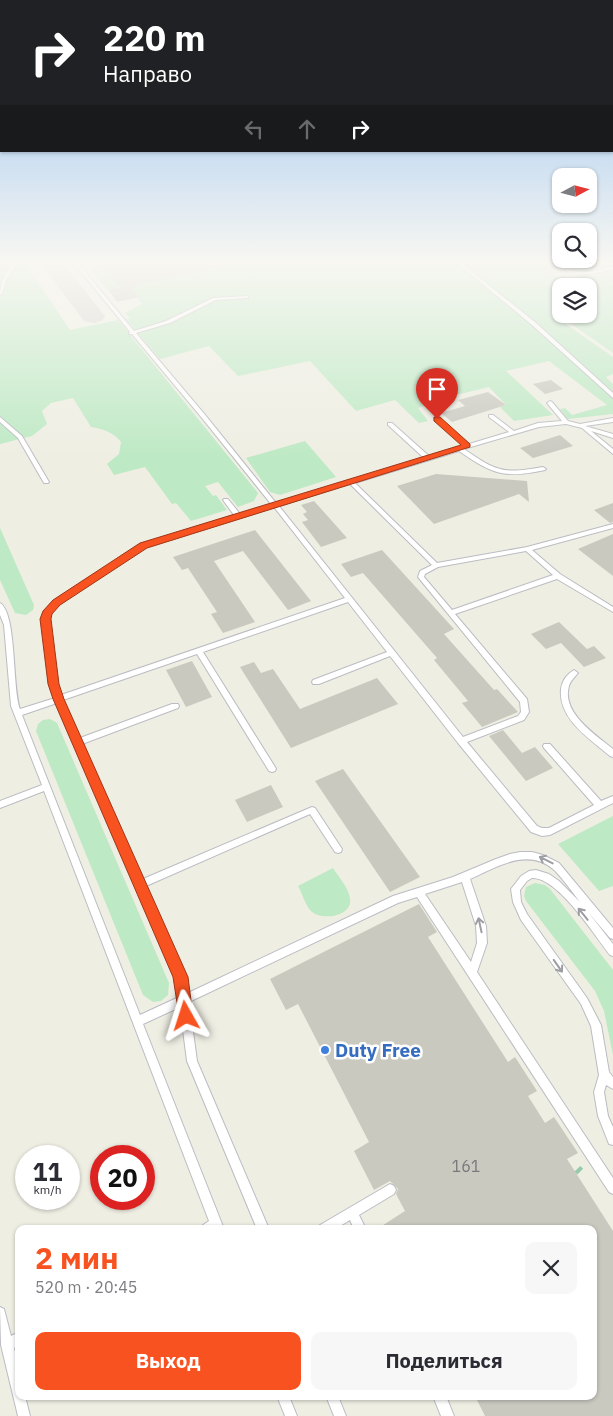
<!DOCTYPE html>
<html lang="ru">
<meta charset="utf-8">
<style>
:root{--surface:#fff;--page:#f7f7f7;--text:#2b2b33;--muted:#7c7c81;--accent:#f85220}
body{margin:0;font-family:"IBM Plex Sans",sans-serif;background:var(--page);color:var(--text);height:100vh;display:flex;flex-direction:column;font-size:19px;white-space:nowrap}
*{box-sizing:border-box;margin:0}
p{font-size:16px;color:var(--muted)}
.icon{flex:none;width:28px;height:28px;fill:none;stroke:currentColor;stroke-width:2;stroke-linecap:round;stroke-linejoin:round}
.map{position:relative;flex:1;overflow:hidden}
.drawer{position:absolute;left:15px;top:1225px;width:582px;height:175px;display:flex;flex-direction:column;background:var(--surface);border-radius:10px;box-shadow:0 1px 4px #0004}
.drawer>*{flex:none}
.banner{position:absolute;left:0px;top:0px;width:614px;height:152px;box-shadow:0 1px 4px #0004;background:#202124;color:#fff;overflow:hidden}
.needle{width:32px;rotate:83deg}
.buttons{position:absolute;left:552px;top:168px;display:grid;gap:10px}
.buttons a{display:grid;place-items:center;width:45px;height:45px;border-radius:10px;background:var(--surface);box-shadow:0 1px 4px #0004;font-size:25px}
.speed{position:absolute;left:15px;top:1145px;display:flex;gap:10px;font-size:25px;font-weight:700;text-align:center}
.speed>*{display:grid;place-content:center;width:65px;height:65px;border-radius:50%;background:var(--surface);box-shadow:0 1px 4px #0004;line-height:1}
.speed small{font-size:12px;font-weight:400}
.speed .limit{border:8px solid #d22;background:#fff;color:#111}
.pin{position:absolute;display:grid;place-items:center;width:42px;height:42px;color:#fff;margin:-51px -21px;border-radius:50% 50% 50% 0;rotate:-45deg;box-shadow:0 0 5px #0007}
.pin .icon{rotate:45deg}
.me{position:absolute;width:55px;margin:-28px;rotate:354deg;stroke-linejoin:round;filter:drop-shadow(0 0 4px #0008)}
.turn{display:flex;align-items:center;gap:18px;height:105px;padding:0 20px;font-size:22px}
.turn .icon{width:65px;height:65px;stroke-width:2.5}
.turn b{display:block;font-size:35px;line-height:42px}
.lanes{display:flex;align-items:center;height:48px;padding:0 20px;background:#0003;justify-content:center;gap:25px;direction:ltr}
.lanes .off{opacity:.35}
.round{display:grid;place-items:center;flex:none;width:52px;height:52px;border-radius:10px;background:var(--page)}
.headline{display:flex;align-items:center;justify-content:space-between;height:85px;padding:0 20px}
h1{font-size:30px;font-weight:800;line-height:38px;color:var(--accent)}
.button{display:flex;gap:10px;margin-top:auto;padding:10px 20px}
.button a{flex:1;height:58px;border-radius:10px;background:var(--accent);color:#fff;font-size:20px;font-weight:800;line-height:58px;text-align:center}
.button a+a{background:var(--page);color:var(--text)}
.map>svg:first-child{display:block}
</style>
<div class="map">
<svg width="613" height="1416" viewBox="0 0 613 1416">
<rect width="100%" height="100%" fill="#efeee3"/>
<path fill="#bde9c4" d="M24,262L70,330L118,320L258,493L254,501L238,507L218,482L205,486L213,496L216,495L227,510L191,521L176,503L172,504L145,467L114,475L107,464L119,454L121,442C113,432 103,429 91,427L73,398L51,403L42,411L47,424L32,436L0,444V263Z
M108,262H550L557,277L569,286H561V314H586L563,322L613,357V374L606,377L613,384V414L568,419L560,409L565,408L572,415L607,405L549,361L506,371L553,415L514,421L500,407L506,405L489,387L444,398L418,408L428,421L419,423L395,400L356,411L310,361L238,376L209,346L160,359L126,319L130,318L125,313L142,304L125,281L116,283L120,289L109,291L89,269L109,263Z
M569,262H613V353L567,321L598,311L589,295V286H584Z
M305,441L336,477L280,495L270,492L246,458Z
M0,528L34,605L33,610L26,615L15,613L0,580Z
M50,719L57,723L169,983L168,995L161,1001L153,1002L143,995L36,731L38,724L43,720Z
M613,816V886L599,891L558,844Z
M333,868C338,876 349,888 350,899C353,916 320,922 310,910C305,904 302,893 298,886Z
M535,883L545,885L550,889L613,970V1055L604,1011L595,991L526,901L524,896L526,887Z"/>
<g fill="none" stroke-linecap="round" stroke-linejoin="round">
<path fill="#d3d2ce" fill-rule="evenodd" d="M40,262H62L105,316L102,321L93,323L84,321Z"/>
</g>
<path fill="#cac9c0" d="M100,262H218L219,267L130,287L139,297L117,302L109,291L120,288Z
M551,380L563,389L545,394L533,384Z
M488,392L506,405L452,422L441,413L465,406L458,400Z
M560,435L573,446L533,458L520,448Z
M436,474L527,481L529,502L519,494L434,524L397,486Z
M314,501L332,521L347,538L321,547L302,522L308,520L303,514L307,512L301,505Z
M613,503V522L610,523L594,510Z
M255,530L311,601L288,610L243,551L214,561L255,622L223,633L211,614L217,612L188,568L182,570L173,557Z
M613,534V576L578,549Z
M382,550L454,629L444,634L494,690L497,689L518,712L482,727L462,703L468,701L434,660L437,658L363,573L351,577L341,564Z
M559,622L587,649L594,646L606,658L584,667L561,643L546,649L531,634Z
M192,661L212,697L186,707L166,670Z
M254,662L261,673L273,669L300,709L377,678L398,704L291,748L240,667Z
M503,730L522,753L535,747L553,768L526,781L489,736Z
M343,769L420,877L390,892L315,781Z
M271,785L283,807L247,822L235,800Z
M419,904L437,932L428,937L508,1062L515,1057L537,1091L528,1096L545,1123L554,1117L578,1153L567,1159L613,1231V1416H485L475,1396H594V1229H377L405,1211L396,1194L398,1189L390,1181L374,1190L354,1151L369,1142L298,1004L286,1010L270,979Z"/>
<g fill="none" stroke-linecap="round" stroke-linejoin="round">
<defs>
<path id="service" d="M13,262H17L6,280L2,294L0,295C0,281 6,274 13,262Z
M73,262H77L134,331L166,321L213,298L248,296V298H246L216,300L170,323L136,333L206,416L276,503L347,481L348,480H352L424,458L388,425V423H392L429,456L455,448L456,447L464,446L435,420L434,419L437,417L469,444L509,432L489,417V415H493L514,431L538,423L562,421L547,403L550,401L552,402L568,421L580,424L613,418V422L585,426L613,434V438L591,431L613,449V454L582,428L566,424L539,427L464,449C497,472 504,474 543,467L546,469L545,470C504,479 492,474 459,451L355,483L437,563L527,547L613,524V528L532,550L560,574L613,607V612L557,579L455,614L527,699L529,712L524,720L467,742L537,826L542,828H549L594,805L544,748L543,746L544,744H550L601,801L613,796V803L550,835L542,836L531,832L458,743L390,656L319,684H313L312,682L313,680L387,652L348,602L203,652L275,767L276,769L275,771L272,772L269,771L197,654L63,700L80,738L172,704H178L179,706L178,708L82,744L143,879L312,807L315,808L342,849L341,852L338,853L335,852L310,814L146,886L186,977L188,993L393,896L453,877L496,859L510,854L520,852H532L543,855L559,863L613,928V939L610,938L588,912L613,944V956L610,955C595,936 558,877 532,878L527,881L520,890L521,902L527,914L587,998L601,1025L609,1072L613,1077V1089L606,1085L604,1092L608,1116L613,1127V1145L609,1144L598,1116L594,1092L599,1075L591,1026L581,1004L521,920L513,902L511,889L521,876L529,871L536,870L549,874L559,881L580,902C573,893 561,876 553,869C527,847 495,868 470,879L486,926L487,943L477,972L613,1178V1194L609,1192L417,897L398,903L189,1002L197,1061L269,1229H257L187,1061L180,1007L143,1024L224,1229H201L203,1225L209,1221L44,791L0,808V801L42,785L11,706L4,625L0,615V603C17,613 12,688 20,709L55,698L50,684L43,619L48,607L55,600L142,544L234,515L223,500L224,499H228L240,514L271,504L202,418L132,334H129V333L130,332ZM350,484L432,565L420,571L418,577L520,702L521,712L518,716L463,737L279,506ZM274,507L345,598L61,695L58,684L49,619L53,610L59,604L146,546ZM526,551L553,575L452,610L424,577L425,574L438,567ZM57,703L176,977L179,997L140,1015L22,715ZM462,882L476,926L477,943L471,962L425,894Z
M456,262H460L536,323L613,393V398L532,325Z
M555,262H559C573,278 595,271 613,267V269C593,274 570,281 555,262Z
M0,417L22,436L49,482L48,483H44L18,438L0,422Z
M574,670L578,673C575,677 570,681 569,686C561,713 596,735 613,749V757L610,756C590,739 558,719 561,689C562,681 567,674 574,670Z
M390,1184L394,1186L396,1190L394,1194L359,1215L366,1229H354L350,1220L335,1229H318L320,1225Z
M0,1307L4,1309L11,1336L19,1332V1345L14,1348L19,1366V1396H25L30,1416H18L1,1345Z
M277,1396H289L297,1416H285Z
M326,1396H338L346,1416H334Z
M433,1396H446L454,1416H441Z"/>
</defs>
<use href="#service" stroke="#bbbcc3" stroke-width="2"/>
<path stroke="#95caac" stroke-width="4" stroke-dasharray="8 4" stroke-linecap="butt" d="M576,1173L584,1165"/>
<use href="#service" fill="#fff" fill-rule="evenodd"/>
</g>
<defs><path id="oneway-shaft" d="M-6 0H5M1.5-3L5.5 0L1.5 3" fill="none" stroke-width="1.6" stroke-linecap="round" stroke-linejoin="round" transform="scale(1.25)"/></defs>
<g stroke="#9d9ea3">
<use href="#oneway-shaft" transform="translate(546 860) rotate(-153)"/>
<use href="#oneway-shaft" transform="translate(583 914) rotate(-129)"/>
<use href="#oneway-shaft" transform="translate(480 925) rotate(-102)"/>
<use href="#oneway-shaft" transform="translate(558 966) rotate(55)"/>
</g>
<linearGradient id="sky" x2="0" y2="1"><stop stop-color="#8cbcf1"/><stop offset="0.57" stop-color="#f8f7f2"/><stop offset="1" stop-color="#f8f7f2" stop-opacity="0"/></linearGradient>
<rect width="613" height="460" fill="url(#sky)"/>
<path fill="#f85220" stroke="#a13515" d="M434,417H440L470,444V447L147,548L60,605L52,614L51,619L59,684L64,699L188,977L193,1016L191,1022L186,1024L180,1022L173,977L53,699L48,684L40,619L43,611L53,600L140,543L461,445L434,421Z"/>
<circle fill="#3f7fe0" stroke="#fff" stroke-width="2" cx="325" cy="1050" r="5"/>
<g text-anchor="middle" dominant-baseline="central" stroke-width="5" stroke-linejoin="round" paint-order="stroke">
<g font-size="16" fill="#77797c">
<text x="466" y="1166">161</text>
</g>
<g font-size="19" font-weight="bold" fill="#366cbe" stroke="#fff" text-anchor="start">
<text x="335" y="1050">Duty Free</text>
</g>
</g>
</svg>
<div class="buttons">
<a><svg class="needle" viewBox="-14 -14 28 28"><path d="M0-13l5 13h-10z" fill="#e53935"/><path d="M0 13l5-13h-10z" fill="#7c7c81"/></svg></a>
<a><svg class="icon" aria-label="search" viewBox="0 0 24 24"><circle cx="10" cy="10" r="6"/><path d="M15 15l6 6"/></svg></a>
<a><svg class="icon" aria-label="layers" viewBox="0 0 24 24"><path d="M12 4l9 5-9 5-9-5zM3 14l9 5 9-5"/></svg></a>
</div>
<div class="speed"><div>11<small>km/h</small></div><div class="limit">20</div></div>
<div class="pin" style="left:437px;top:419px;background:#d93025"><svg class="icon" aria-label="arrive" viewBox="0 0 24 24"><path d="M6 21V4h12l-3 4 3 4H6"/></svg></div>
<svg class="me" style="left:186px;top:1016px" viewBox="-20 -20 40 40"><path d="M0-17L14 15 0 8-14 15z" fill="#f85220" stroke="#fff" stroke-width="4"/></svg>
<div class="banner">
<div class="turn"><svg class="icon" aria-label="right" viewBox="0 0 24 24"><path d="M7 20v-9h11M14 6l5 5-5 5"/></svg><div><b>220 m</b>Направо</div></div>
<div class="lanes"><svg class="icon off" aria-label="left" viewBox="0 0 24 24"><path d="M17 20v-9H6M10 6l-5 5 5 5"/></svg><svg class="icon off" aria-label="ahead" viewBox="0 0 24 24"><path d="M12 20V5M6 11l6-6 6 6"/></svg><svg class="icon" aria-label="right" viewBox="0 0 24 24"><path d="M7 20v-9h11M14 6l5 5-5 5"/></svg></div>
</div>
<section class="drawer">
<div class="headline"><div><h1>2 мин</h1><p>520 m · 20:45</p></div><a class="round"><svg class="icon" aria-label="close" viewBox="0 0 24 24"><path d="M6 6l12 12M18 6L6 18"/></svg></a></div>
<div class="button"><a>Выход</a><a>Поделиться</a></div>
</section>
</div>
